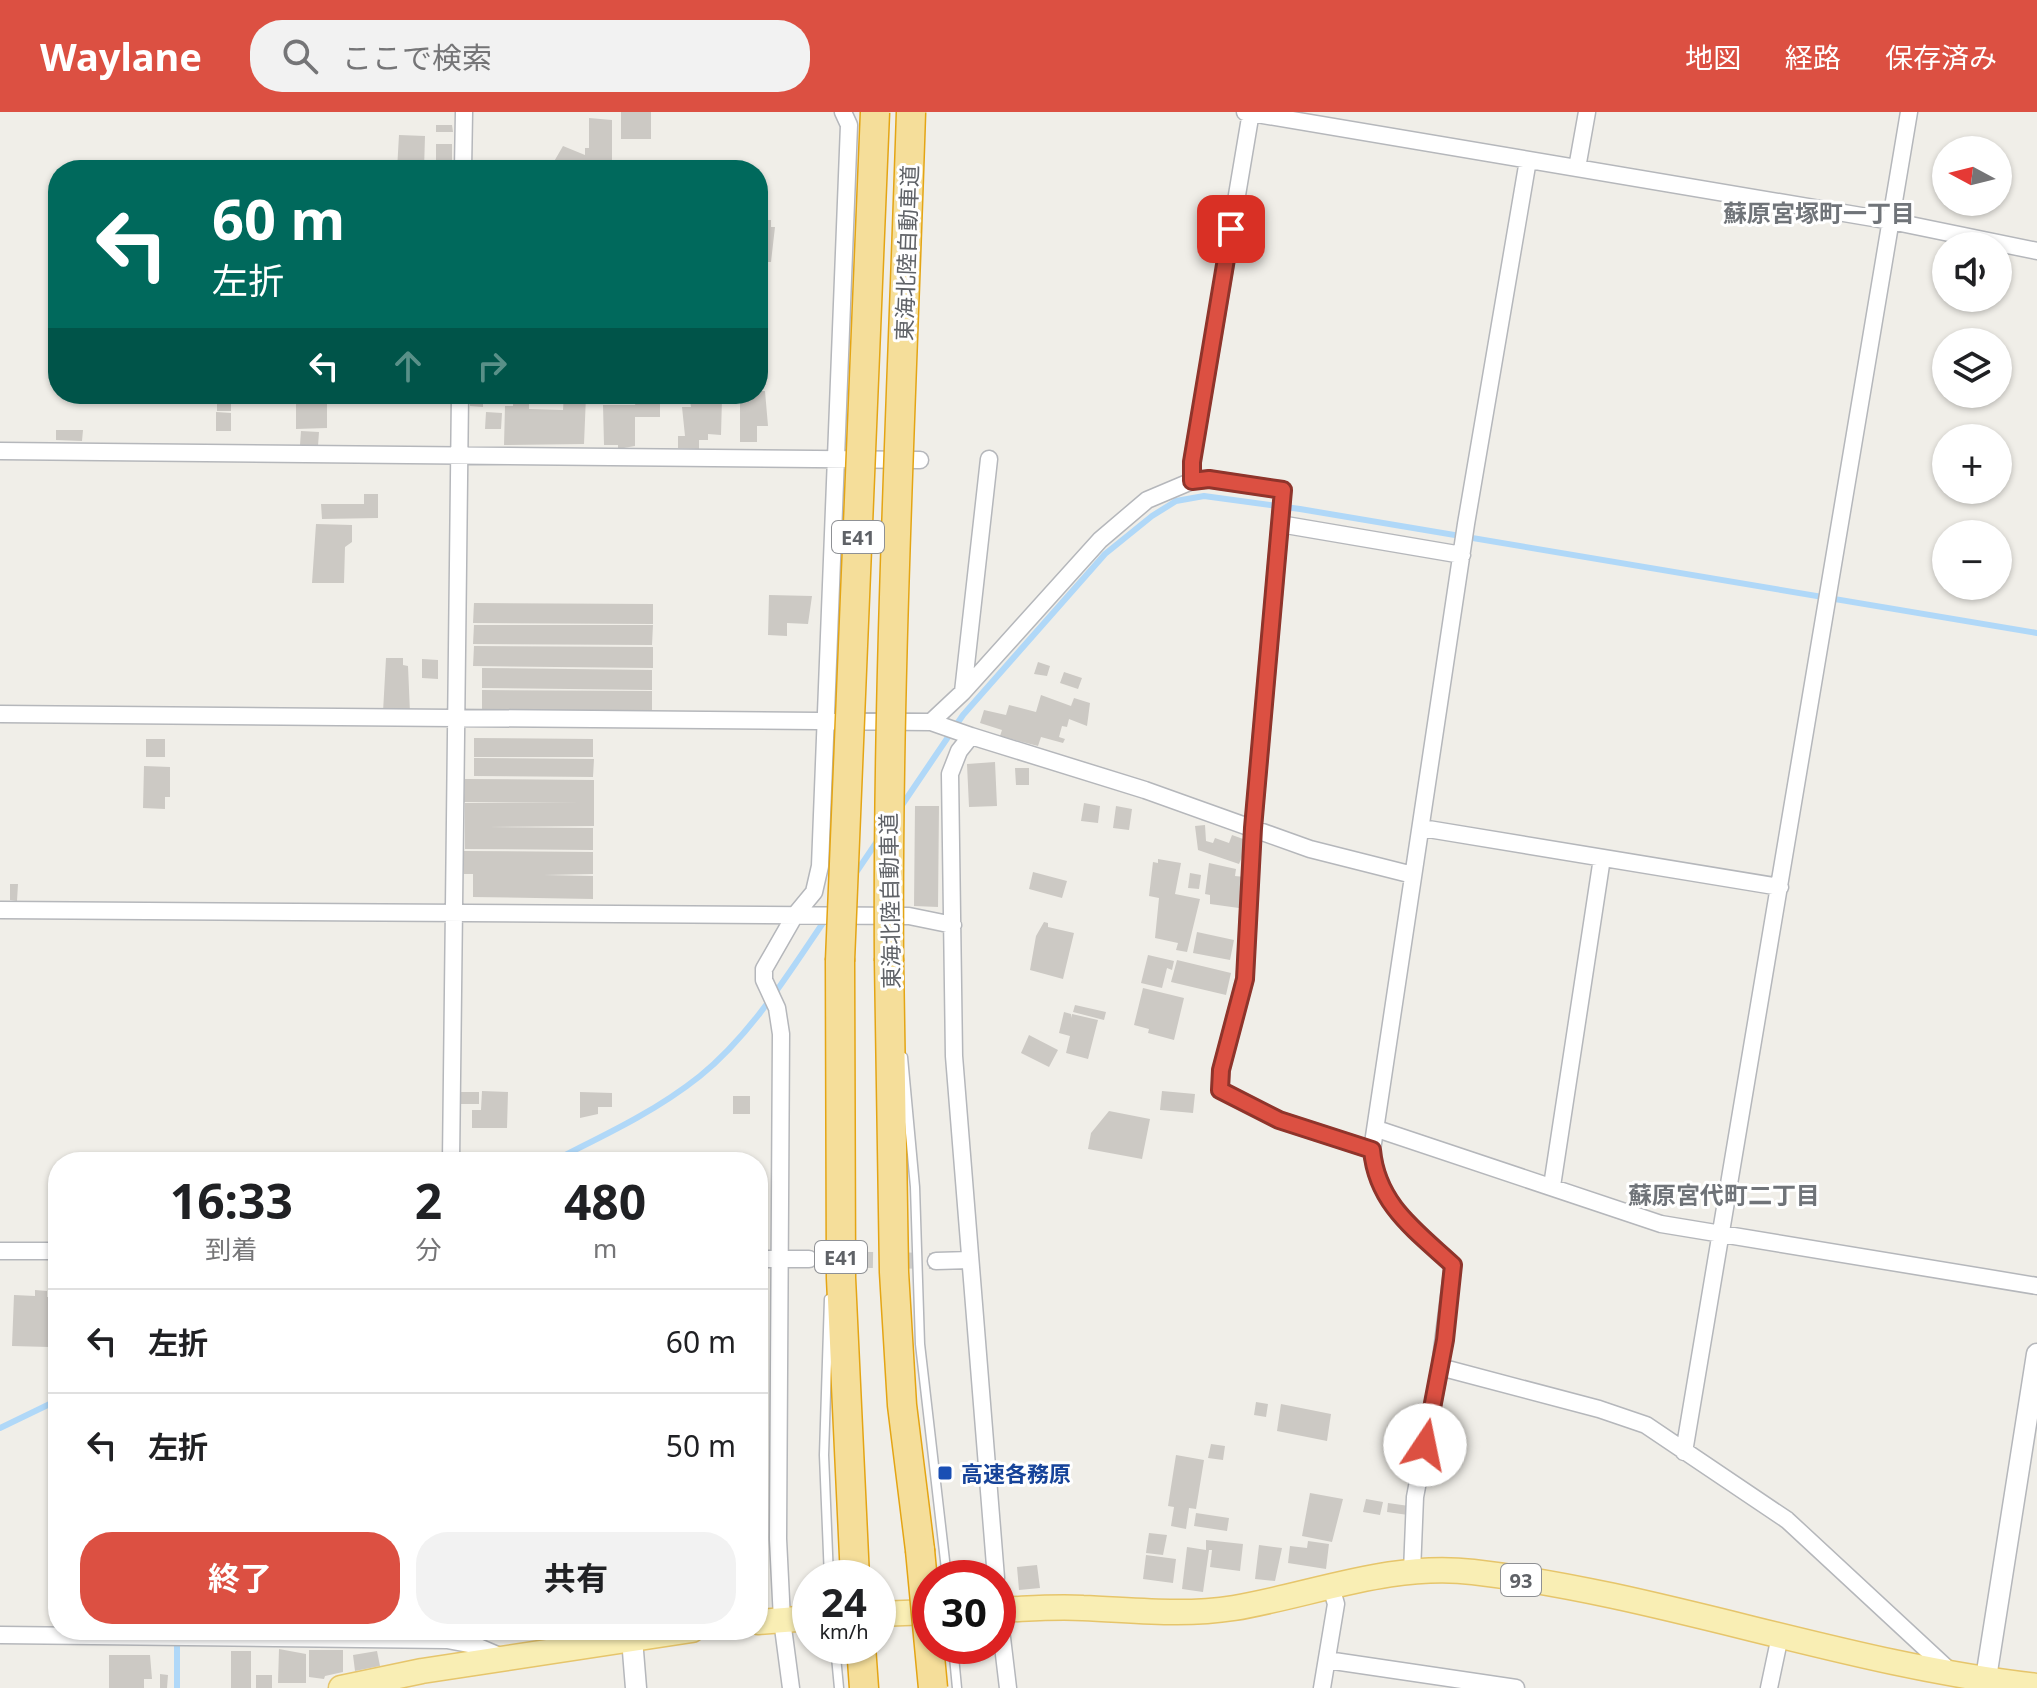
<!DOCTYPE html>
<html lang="ja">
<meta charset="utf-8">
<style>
:root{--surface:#fff;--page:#f2f2f2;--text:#202124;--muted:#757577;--line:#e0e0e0;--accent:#dc5042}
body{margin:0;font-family:"Noto Sans","Noto Sans JP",sans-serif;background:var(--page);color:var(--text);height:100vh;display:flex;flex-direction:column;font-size:30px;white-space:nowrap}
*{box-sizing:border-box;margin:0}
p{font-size:26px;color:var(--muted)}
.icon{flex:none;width:44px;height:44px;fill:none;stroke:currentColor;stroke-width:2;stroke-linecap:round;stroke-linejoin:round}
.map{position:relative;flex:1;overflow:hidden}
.drawer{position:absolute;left:48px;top:1040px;width:720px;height:488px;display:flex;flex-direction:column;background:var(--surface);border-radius:32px;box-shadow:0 2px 6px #0004}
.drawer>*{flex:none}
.top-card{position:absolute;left:48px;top:48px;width:720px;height:244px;border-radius:32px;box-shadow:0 2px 6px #0004;background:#00695c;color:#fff;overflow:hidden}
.needle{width:52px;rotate:277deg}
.fabs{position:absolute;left:1932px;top:24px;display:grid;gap:16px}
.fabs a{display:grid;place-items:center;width:80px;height:80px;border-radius:50%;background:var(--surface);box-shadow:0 2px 6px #0004;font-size:40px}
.speed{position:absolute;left:792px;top:1448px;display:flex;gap:16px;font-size:40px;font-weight:700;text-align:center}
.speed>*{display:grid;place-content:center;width:104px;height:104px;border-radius:50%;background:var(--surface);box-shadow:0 2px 6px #0004;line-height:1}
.speed small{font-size:20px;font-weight:400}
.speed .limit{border:12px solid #d22;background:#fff;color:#111}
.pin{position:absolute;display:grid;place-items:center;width:68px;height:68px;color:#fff;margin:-34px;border-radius:16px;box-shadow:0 4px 12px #0006}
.me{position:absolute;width:88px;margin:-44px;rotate:11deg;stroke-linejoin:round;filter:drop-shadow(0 0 6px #0008)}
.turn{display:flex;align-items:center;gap:28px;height:168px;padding:0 32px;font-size:36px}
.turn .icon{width:104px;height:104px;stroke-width:2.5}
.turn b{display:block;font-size:56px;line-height:68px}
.lanes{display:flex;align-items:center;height:76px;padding:0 32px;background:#0003;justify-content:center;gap:40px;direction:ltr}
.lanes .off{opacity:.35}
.eta{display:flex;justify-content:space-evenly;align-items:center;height:136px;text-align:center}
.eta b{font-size:48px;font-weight:700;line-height:56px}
.button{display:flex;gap:16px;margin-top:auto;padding:16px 32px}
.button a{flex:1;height:92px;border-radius:32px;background:var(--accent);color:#fff;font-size:32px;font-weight:700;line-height:92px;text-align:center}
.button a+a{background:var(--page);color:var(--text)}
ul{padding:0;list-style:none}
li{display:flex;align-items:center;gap:24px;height:104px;padding:0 32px;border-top:2px solid var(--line)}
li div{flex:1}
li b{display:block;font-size:30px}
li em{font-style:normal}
header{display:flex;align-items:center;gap:48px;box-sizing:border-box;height:112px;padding:0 40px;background:var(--accent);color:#fff}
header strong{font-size:38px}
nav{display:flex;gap:44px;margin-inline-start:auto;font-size:28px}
.search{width:560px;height:72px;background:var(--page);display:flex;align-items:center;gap:20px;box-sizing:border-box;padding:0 28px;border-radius:32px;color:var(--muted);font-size:30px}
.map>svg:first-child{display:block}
</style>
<header>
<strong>Waylane</strong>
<div class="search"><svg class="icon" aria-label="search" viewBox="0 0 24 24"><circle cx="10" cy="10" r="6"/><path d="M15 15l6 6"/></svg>ここで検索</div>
<nav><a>地図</a><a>経路</a><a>保存済み</a></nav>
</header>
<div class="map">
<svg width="2037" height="1576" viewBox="0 0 2037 1576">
<rect width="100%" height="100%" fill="#f0eee8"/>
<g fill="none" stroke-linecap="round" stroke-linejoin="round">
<path stroke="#b0d8f8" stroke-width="6" d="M900,696L963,603L1105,442L1152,404L1176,389L1204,384L1300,397L2037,521
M855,762L878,728
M551,1050C603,1024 655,1000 700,964C752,922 790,859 827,805
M0,1316L58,1288
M177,1528V1576"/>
</g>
<path fill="#ccc9c4" d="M621,0H651V27H621Z
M589,6L612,8V58H560L552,53L563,34L585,43V36H589Z
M436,13H452L453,20H436Z
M399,23L425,24L424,58H397Z
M436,32H452V48H436Z
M758,108H771V115H775L771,150H758Z
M758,279H765L768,314H757V330H740V282H758Z
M296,282H327V316L296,317Z
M470,282H483V295L470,294Z
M564,282L586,284L584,332L504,333L505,294H513V283H529V297L563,298Z
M604,282H632V291H604Z
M638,282H647V292H660V305H635V334L618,337V333H604L603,293H635Z
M689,283L722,286L721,323L708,322V328H699V337L678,336V324H685L682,295H691Z
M217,287H231V299H217Z
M216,300L231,301V319H216Z
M486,300L502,301L501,317H485Z
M56,318H83L82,329L56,328Z
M301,319L319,320L318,334L300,333Z
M364,382H378V406L322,407L321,392H364Z
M316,412L352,413V430L345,435L344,471H312Z
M769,483L812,484L808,512L787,511V524L768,523Z
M474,491L653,492V512L473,511Z
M474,513H653L652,533L473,532Z
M474,534L653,535V556L473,554Z
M386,546H403V553L408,554L410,601L383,600Z
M422,547L438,548V567L422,566Z
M1038,550L1050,554L1047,564L1034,562Z
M482,556L652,558V578L482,576Z
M1064,560L1082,566L1078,577L1060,571Z
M482,578L652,579V599L482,598Z
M1041,583L1071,594L1074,586L1090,591L1087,614L1069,607L1067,615L1062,614L1059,625L1065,627L1063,631L1041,625L1038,634L1000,624L1002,618L980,611L984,598L1006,603L1009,593L1036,600Z
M474,626L593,627V645H474Z
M146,627H165V645H146Z
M474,646L594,647L593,665L474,664Z
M995,650L997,694L969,695L967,652Z
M144,654L170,655V685H165V697L143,696Z
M1015,656H1029V673H1016Z
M465,667L594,668V714L489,715L593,716V738L465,737V691H581L464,690Z
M1084,691L1100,694L1098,711L1081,709Z
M915,694H939L938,795L914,794Z
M1116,694L1132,697L1129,718L1113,716Z
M1205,713L1206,729L1213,731L1215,726L1229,731L1232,723L1246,728L1247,747L1242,745L1239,752L1198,738L1195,714Z
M464,739L593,740V762L544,763L593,764V787L473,785V762H464Z
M1158,747L1181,751L1175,782L1200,787L1187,840L1176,838L1178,831L1155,826L1159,786L1149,784L1153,750L1158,751Z
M1209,751L1236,757L1235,764L1245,765L1239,796L1210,792V783L1205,782Z
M1033,760L1067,769L1062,786L1029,777Z
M1190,761L1201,763L1199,777L1188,776Z
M10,772H18L17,789L10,788Z
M1044,810L1048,811V815L1074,821L1063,867L1030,858L1036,824Z
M1197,820L1234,828L1230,848L1193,841Z
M1148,843L1174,849L1172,858L1167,856L1162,876L1141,871Z
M1177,848L1231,861L1226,883L1171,870Z
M1143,876L1184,886L1174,928L1148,921L1149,917L1134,913Z
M1075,893L1106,900L1104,908L1073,900Z
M1064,900L1071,902V906L1072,902L1098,908L1088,947L1066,941L1070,924L1059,921Z
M1029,923L1058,938L1049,955L1021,941Z
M482,979L508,980L507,1016H472V998H481Z
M1162,979L1195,982L1193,1001L1160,998Z
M461,980H479V992H461Z
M580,980L612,981V995H598V1002L580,1006Z
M733,984H750V1002H733Z
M1109,999L1150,1007L1142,1047L1088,1037L1091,1021Z
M35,1178L47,1179V1185H50L49,1235L12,1234L14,1183L35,1184Z
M758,1287H763V1324H758Z
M1256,1290L1268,1292L1266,1305L1254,1303Z
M1281,1292L1331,1302L1327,1329L1277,1319Z
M1211,1332L1225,1334L1223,1348L1208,1346Z
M1176,1343L1204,1348L1196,1397L1189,1396L1186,1417L1171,1414L1174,1395L1168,1394Z
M1310,1381L1343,1387L1332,1430L1302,1424Z
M1366,1387L1383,1390L1380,1403L1363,1400Z
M1388,1391L1409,1394L1408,1403L1387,1400Z
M1196,1401L1229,1406L1227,1419L1194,1414Z
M1149,1421L1167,1423L1163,1443L1146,1441Z
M1206,1428L1243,1432L1240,1459L1210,1455L1212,1438H1209L1203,1480L1182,1477L1187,1435L1206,1438Z
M1308,1429L1329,1432L1326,1457L1288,1451L1290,1434L1307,1436Z
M1259,1433L1282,1436L1275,1469L1255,1467Z
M1146,1443L1176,1447L1173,1471L1143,1467Z
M1037,1453L1040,1476L1019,1478L1017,1455Z
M279,1537L306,1542V1571H278Z
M309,1538H343V1560L325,1564L324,1567L309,1565Z
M231,1539H251V1576H231Z
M377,1539L380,1554L355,1559L353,1543Z
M109,1543H150L152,1567H144V1576H109Z
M160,1562L168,1563L167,1576H160Z
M256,1563H272V1576H256Z"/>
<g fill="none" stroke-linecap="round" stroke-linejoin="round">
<path stroke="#cccbc8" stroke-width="16" stroke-dasharray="16 8" stroke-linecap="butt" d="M809,1147L936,1149"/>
<defs>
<path id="service" d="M903,945L915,1075L920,1232L947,1466
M829,1187L824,1343L829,1466
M835,1534L839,1576
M953,1534L957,1576"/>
<path id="minor" d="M1245,0L1891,109L2037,139
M1577,56L1587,0
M463,58L464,0
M0,339L920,348
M1192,369V350L1251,0
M963,580L1100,428L1147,388L1192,369L1209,367L1283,378L1280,412
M0,602L931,610
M971,624L931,610L963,580L989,347
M1422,716L1780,775
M0,798L909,804L953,813
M1377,1017L1661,1112L2037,1174
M1372,1038L1279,1008L1220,978L1221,958L1245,867L1253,716L1280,412L1462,443
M451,1050L460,282
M1552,1074L1602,746
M0,1139H58
M758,1147H809
M936,1149L970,1148
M1440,1255L1599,1297L1646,1313L1787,1408L1951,1560
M1684,1340L1909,0
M1412,1460L1415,1385L1440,1255L1453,1153C1415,1118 1377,1092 1372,1038L1466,412L1528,48
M996,1466L954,944L950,662L959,639L971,624L1145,678L1310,737L1413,763
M998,1492L1008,1576
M0,1523L447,1528L474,1533L502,1545
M1327,1548L1516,1576
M791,1576L782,1508L778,1427L781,922L777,896L764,868V857L795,803L814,780L820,754L849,13L843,0
M1322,1576L1336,1492L1331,1475
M1769,1576L1780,1524"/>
<path id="tertiary" d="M632,1527L636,1576
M1986,1566L2037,1242"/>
<path id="primary" d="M998,1498C1026,1497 1055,1494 1083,1496C1134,1498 1183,1504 1234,1496C1312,1483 1392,1450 1473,1460C1663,1482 1846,1553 2037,1574
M878,1502L930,1500
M758,1510L810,1506
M341,1576L422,1559L692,1518"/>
<path id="motorway" d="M840,849L841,1166L855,1466
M889,849L894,1160L902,1293L920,1438
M861,1534L864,1576"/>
</defs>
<use href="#service" stroke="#b5b7bb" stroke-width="11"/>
<use href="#minor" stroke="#b5b7bb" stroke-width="19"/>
<use href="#tertiary" stroke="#b5b7bb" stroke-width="23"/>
<use href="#primary" stroke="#e6c56b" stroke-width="27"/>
<use href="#motorway" stroke="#e4a514" stroke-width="31"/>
<use href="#service" stroke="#fff" stroke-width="8"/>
<use href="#minor" stroke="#fff" stroke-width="16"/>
<use href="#tertiary" stroke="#fff" stroke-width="20"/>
<use href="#primary" stroke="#f9eeb4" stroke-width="24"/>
<use href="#motorway" stroke="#f5de9a" stroke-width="28"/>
<defs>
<path id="motorway-bridge" d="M840,849L875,0
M889,849C887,566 902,283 911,0
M920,1438L933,1576"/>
</defs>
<use href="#motorway-bridge" stroke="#e4a514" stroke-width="31" stroke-linecap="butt"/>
<use href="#motorway-bridge" stroke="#f5de9a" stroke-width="28"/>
</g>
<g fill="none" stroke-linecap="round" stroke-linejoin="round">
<defs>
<path id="route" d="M1231,117L1192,350V369L1209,367L1283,378L1253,716L1245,867L1221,958L1220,978L1279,1008L1372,1038C1377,1092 1415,1118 1453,1153L1445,1228L1425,1333"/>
</defs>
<use href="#route" stroke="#8f342b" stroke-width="20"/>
<use href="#route" stroke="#dc5042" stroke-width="14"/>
</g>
<rect fill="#1a4fb4" stroke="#fff" stroke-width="3" x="937" y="1353" width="16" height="16" rx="4"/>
<g text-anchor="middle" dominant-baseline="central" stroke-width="6" stroke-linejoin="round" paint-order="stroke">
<g fill="#fff" stroke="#8f9195" stroke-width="2">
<rect x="832" y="409" width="52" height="32" rx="6"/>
<rect x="815" y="1129" width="52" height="32" rx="6"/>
<rect x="1501" y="1452" width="40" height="32" rx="6"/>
</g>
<g font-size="20" font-weight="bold" fill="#5f6267">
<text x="858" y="425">E41</text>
<text x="841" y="1145">E41</text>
<text x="1521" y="1468">93</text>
</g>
<g font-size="22" fill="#5f6267" stroke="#fff">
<text transform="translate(906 141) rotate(-88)">東海北陸自動車道</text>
<text transform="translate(889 789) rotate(-91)">東海北陸自動車道</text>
</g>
<g font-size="22" font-weight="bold" fill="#164399" stroke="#fff" text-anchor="start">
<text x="961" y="1361">高速各務原</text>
</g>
<g font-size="24" font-weight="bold" fill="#707479" stroke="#fff">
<text x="1819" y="100">蘇原宮塚町一丁目</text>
<text x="1724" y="1082">蘇原宮代町二丁目</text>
</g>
</g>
</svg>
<div class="fabs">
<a><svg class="needle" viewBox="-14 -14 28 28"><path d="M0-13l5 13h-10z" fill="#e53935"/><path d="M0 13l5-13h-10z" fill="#757577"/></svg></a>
<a><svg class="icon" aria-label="sound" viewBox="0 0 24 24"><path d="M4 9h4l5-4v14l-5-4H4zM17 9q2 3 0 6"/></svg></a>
<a><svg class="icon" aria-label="layers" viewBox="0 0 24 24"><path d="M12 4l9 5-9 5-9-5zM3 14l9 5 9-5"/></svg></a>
<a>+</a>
<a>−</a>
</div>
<div class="speed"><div>24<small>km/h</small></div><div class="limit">30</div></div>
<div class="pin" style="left:1231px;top:117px;background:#d93025"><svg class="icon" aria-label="arrive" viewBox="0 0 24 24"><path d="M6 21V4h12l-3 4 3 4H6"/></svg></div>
<svg class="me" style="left:1425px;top:1333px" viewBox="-20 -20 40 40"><circle r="19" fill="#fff"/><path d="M0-13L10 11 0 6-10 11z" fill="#dc5042"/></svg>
<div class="top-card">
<div class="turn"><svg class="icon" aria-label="left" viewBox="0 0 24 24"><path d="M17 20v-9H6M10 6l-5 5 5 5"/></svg><div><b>60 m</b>左折</div></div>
<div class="lanes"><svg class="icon" aria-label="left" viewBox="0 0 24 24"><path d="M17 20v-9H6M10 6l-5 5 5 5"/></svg><svg class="icon off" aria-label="ahead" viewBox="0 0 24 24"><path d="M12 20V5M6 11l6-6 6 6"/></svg><svg class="icon off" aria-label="right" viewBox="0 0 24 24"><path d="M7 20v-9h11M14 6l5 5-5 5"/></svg></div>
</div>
<section class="drawer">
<div class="eta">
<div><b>16:33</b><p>到着</p></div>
<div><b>2</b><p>分</p></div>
<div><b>480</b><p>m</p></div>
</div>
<ul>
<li><svg class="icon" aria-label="left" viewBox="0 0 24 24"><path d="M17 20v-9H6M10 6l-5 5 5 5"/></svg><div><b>左折</b></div><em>60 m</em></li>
<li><svg class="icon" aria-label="left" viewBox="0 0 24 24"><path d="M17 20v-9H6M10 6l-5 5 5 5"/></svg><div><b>左折</b></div><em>50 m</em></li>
</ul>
<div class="button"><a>終了</a><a>共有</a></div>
</section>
</div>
